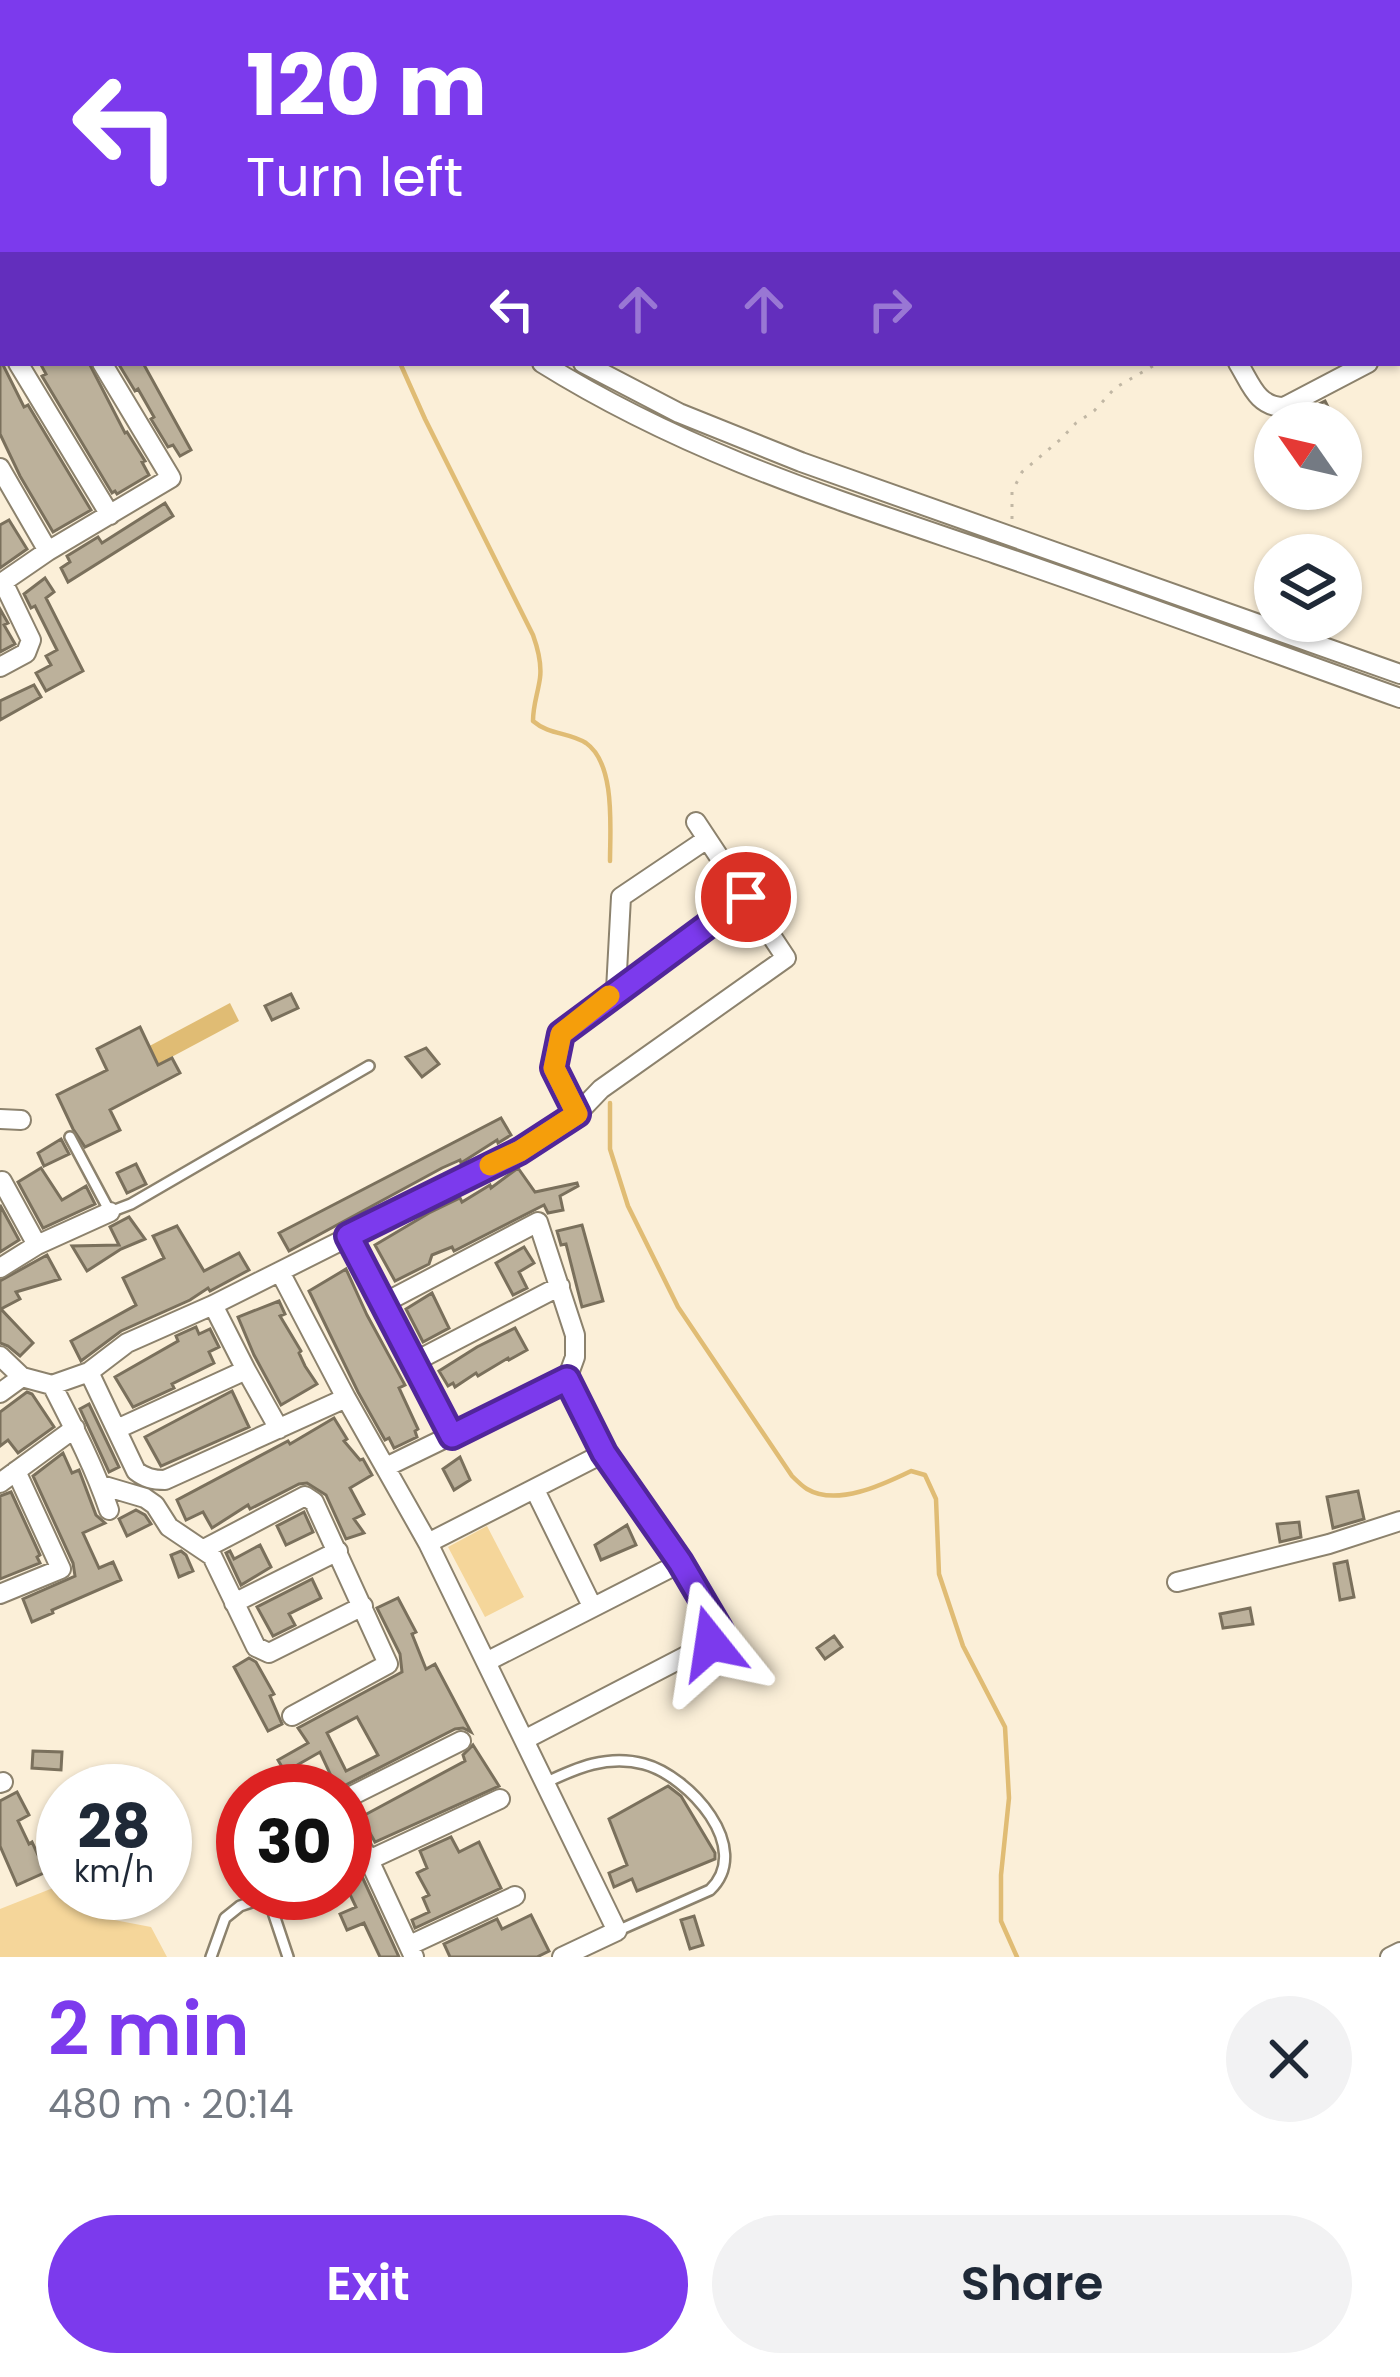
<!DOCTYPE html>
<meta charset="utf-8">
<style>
:root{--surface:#fff;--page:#f2f2f3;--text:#1f2937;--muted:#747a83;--accent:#7c3aed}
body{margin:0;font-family:Poppins,sans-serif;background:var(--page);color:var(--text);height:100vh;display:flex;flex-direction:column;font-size:45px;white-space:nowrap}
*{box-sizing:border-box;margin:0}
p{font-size:39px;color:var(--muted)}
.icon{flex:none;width:66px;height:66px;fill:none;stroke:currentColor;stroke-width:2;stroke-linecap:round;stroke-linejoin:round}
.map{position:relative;height:1957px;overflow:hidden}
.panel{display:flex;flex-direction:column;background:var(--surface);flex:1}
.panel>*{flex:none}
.top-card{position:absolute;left:0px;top:0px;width:1401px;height:366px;box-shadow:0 3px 9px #0004;background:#7c3aed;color:#fff;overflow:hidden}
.needle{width:78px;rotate:304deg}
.buttons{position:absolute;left:1254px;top:402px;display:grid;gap:24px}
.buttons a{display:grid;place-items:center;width:108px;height:108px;border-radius:50%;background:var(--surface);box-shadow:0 3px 9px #0004;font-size:60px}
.speed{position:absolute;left:36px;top:1764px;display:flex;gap:24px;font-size:60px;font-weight:700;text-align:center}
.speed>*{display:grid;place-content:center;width:156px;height:156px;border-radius:50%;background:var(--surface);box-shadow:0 3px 9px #0004;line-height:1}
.speed small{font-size:30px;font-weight:400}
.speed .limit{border:18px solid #d22;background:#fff;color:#111}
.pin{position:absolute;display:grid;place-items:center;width:102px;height:102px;color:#fff;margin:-51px;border:6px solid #fff;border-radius:50%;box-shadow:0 3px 12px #0007}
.me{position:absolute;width:132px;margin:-66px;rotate:345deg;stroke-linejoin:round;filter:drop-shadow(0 0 9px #0008)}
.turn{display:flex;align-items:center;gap:42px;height:252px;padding:0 48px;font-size:54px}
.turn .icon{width:156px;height:156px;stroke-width:2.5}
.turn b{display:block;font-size:84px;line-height:102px}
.lanes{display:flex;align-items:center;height:114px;padding:0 48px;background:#0003;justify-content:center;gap:60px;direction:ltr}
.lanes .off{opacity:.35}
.round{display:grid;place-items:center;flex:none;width:126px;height:126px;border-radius:63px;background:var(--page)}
.head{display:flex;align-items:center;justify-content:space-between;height:204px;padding:0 48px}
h1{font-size:72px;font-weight:600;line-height:90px;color:var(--accent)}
.primary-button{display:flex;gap:24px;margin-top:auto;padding:24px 48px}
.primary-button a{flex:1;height:138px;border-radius:72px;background:var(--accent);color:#fff;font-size:48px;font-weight:600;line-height:138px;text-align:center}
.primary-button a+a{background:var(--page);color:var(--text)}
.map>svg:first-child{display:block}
</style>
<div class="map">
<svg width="1400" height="1957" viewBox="0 0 1400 1957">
<rect width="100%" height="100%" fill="#fbefd8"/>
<path fill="#f5d69a" d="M487,1526L524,1597L485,1617L448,1547Z
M53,1888L88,1915L151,1927L167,1957H0V1909Z"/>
<path fill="#e0bc74" d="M230,1003L239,1021L151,1068L142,1050Z"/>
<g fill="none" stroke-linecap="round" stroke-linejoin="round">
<path stroke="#e0bc74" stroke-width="4.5" d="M548,3L552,0
M400,363L425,419L533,635C538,649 542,663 540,678C538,693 533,705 533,721C549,735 569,732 586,743C616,764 610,829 610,861
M610,1103V1149L628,1206L678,1307L792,1476C797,1481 802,1486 807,1489C837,1507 884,1484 911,1471L925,1475L936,1499L939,1574L963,1646L1005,1727L1009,1798L1001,1875V1921L1017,1957"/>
</g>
<path fill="#bcb19b" stroke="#7a705c" stroke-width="3" fill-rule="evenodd" d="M0,359L24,407L28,405L91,510L53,532L20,476L0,434Z
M40,363H89L125,433L127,432L145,461L142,462L149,475L117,494L115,491L112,493L42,376L46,374Z
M118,363H143L191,450L180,456L173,445L168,447L151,419L154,417L138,389L135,391Z
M1325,401L1331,413L1323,418L1326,423H1282Z
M165,503L173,516L68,582L61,568L70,562L67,556L98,537L102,543Z
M9,520L27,549L0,568V525Z
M45,578L54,592L46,598L83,671L46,691L36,673L51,665L46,656L57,650L35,606L31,608L24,594Z
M0,609L8,623L4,625L15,644L0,652Z
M34,685L41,697L0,720V701Z
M291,994L298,1008L272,1020L265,1006Z
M140,1027L158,1065L172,1058L180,1073L110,1110L120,1130L85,1147L73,1129L57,1095L107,1070L97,1049Z
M426,1048L439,1064L422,1077L406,1057Z
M501,1118L511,1135L498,1143L497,1140L461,1163L460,1160L442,1168L289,1251L279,1233Z
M61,1139L69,1154L44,1166L38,1153Z
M136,1164L146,1184L127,1193L117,1173Z
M41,1168L62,1200L86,1186L95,1204L43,1228L18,1182Z
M518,1168L535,1192L577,1183L578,1186L560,1196L563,1210L548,1213L544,1205L454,1251L452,1247L432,1255L429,1264L395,1281L375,1245L429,1213L460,1198L462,1202L490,1185L491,1188Z
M0,1205L19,1240L0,1252Z
M129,1217L145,1239L121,1249L87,1271L72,1246L119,1245L110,1227Z
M582,1225L603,1301L582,1307L566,1244L561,1245L557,1231Z
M177,1226L204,1271L239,1253L249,1270L210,1291L208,1288L190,1300L121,1331L81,1361L71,1341L136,1305L123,1278L164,1258L153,1236Z
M524,1247L534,1263L519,1272L527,1288L513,1295L496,1263Z
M47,1255L60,1279L16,1292L20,1299L1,1309L33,1343L20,1356L8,1346L0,1343V1281Z
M346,1269L367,1315L405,1385L399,1388L418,1429L415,1431L417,1437L394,1448L389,1438L385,1440L358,1392L309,1291Z
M432,1293L449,1328L423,1342L406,1309Z
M279,1301L285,1314L280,1316L301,1351L299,1353L305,1366L317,1384L281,1405L254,1355L238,1317Z
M196,1327L199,1334L210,1329L219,1347L209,1352L214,1363L172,1384L174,1388L133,1407L115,1377L178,1341L176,1336Z
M515,1328L527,1350L509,1360L508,1358L478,1376L476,1373L455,1387L453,1383L448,1386L439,1371L477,1347Z
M232,1391L249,1427L161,1466L145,1437Z
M27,1392L32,1394L54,1427L18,1453L8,1440L0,1446V1412Z
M89,1404L119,1467L109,1472L80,1409Z
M334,1418L347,1439L344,1441L360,1460L363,1459L372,1475L350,1488L364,1514L354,1519L364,1533L346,1539L326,1495L307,1483L299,1484L250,1509L248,1505L212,1528L203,1512L186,1520L177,1500L288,1441L290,1444Z
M63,1453L72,1473L79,1470L96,1515L105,1523L83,1533L99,1568L113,1562L121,1580L52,1610L53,1613L32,1622L23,1599L75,1576L73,1563L33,1476Z
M460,1457L470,1480L454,1490L443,1469Z
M1358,1491L1364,1519L1333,1528L1327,1497Z
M11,1492L40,1555L37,1557L40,1563L0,1579V1496Z
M136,1510L145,1515L151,1524L127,1536L119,1519Z
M304,1512L313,1532L286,1545L277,1526Z
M1299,1522L1301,1537L1280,1542L1277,1524Z
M627,1525L636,1545L601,1560L595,1545Z
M260,1545L271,1567L241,1585L226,1553L230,1551L234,1559Z
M181,1551L186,1555L193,1571L179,1577L171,1555Z
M1347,1561L1354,1597L1340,1600L1334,1564Z
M312,1579L321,1598L289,1614L295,1625L273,1636L257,1607Z
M398,1598L416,1632L412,1634L426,1669L435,1664L471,1732L463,1728L455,1729L334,1791H312L333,1780L320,1752L285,1772L278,1760L308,1743L298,1728L402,1672L400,1654L377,1608ZM357,1717L378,1755L346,1771L327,1733Z
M1250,1608L1253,1624L1223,1628L1220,1614Z
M834,1636L842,1647L825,1659L817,1648Z
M249,1658L256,1662L274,1694L270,1696L282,1724L268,1731L234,1667Z
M473,1745L499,1786L375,1842L361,1817L465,1761L463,1755Z
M33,1751L62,1752L61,1770L32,1768Z
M668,1786L681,1796L715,1853V1859L637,1891L632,1879L614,1887L609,1873L627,1865L609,1819Z
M17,1792L29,1815L18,1821L29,1844L32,1842L46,1872L17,1885L0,1846V1801Z
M451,1837L459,1852L479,1842L501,1888L415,1928L412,1920L429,1912L423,1898L429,1895L417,1873L427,1868L420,1851Z
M360,1872L399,1957H380L364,1923L347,1930L340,1914L356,1907L345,1884V1876Z
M531,1915L549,1951L537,1957H450L444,1944L497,1919L502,1929Z
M694,1916L703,1945L690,1949L681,1920Z"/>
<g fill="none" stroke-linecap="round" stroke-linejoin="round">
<defs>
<path id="service" d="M70,1137L110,1212L131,1204L369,1066
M545,1783C576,1768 608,1754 644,1764C689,1776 754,1848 710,1890L617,1931
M345,1867L368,1860
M268,1897L288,1957
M211,1957L225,1918L240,1906L278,1893"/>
<path id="minor" d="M91,0L95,3
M129,0L132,3
M1398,91L1400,89
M1398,184L1400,182
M0,221L3,214
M0,333L3,338
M1398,348L1400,347
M18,363L110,515
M542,363C688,454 835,499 996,554C1131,600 1265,650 1400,698
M583,363L679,413L801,462L1400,674
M1238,363C1251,384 1257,407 1284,407L1368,363
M0,468L48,551
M0,584L48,551L171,478L102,363
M0,667L26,653L31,640L3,582
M616,990L621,897L707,839
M577,1114L554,1068L561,1033L746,897
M0,1119L21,1120
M2,1181L37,1245
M348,1236L452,1435
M0,1268L37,1245L110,1212
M280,1272L346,1398L428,1543L617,1931L562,1957
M382,1304L538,1222L575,1335V1357L567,1379L386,1467
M0,1356L22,1377L52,1385C73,1426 94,1466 109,1510
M412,1363L560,1286
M246,1370L279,1429
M89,1372L136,1471C145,1478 153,1480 165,1480L346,1398
M52,1385L89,1372L127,1343L213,1305L520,1151L577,1114L601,1089L786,958L696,822
M0,1393L22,1377
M117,1429L246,1370L213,1305
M0,1483L75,1428
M101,1485L145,1498L155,1505L169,1527L212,1556L256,1647L269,1653L363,1606
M535,1490L592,1606
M428,1543L604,1453
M204,1549L305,1496L314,1502L388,1664L292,1716
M1177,1582L1329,1544L1400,1521
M0,1594L61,1569L16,1471
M234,1603L338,1551
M486,1662L680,1563
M524,1740L711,1643L720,1630L680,1563L604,1453L567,1379
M0,1783L3,1782
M345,1799L461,1741
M345,1816L369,1860L414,1957
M369,1860L500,1799
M410,1945L515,1896
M1390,1957L1400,1952"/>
<path id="tertiary" d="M1040,0L1041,3
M1185,3L1189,0"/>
</defs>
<use href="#service" stroke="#8c826d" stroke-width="14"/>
<use href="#minor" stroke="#8c826d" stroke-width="22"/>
<use href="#tertiary" stroke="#8c826d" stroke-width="28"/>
<path stroke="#c1b7a4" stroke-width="3" stroke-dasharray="3 9" stroke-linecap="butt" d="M1012,519V492L1022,472L1061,439L1076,423L1094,411L1115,388L1158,363"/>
<use href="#service" stroke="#fff" stroke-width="9"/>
<use href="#minor" stroke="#fff" stroke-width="18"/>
<use href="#tertiary" stroke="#fff" stroke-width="24"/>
</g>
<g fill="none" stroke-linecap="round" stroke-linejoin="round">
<defs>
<path id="route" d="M711,1643L720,1630L680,1562L604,1453L567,1379L452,1436L348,1236L520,1151L577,1114L554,1068L561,1034L746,897"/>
</defs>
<use href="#route" stroke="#51269a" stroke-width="30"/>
<use href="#route" stroke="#7c3aed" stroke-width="21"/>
<path stroke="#f59e0b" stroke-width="21" d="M490,1165L520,1151L577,1114L554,1068L561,1034L609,996"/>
</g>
</svg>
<div class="buttons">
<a><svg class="needle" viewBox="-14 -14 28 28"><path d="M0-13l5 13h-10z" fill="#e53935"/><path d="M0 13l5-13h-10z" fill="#747a83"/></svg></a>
<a><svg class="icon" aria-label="layers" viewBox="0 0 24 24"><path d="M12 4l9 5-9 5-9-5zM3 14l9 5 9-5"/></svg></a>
</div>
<div class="speed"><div>28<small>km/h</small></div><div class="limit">30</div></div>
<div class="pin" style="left:746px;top:897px;background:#d93025"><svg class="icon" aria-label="arrive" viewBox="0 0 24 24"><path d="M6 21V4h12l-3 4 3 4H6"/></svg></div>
<svg class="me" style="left:711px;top:1643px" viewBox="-20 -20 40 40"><path d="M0-17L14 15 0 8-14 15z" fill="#7c3aed" stroke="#fff" stroke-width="4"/></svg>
<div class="top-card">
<div class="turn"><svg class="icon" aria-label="left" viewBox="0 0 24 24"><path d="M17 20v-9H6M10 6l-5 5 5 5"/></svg><div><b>120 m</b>Turn left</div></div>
<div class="lanes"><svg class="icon" aria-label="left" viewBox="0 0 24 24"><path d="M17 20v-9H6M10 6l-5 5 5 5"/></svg><svg class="icon off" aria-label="ahead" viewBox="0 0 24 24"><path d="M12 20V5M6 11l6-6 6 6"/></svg><svg class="icon off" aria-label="ahead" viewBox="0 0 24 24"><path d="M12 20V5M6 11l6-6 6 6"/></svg><svg class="icon off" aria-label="right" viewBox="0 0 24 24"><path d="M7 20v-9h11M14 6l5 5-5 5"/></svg></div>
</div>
</div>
<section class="panel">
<div class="head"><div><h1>2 min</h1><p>480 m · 20:14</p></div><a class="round"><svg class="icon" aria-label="close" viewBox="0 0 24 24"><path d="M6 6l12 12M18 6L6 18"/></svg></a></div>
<div class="primary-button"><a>Exit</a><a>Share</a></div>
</section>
